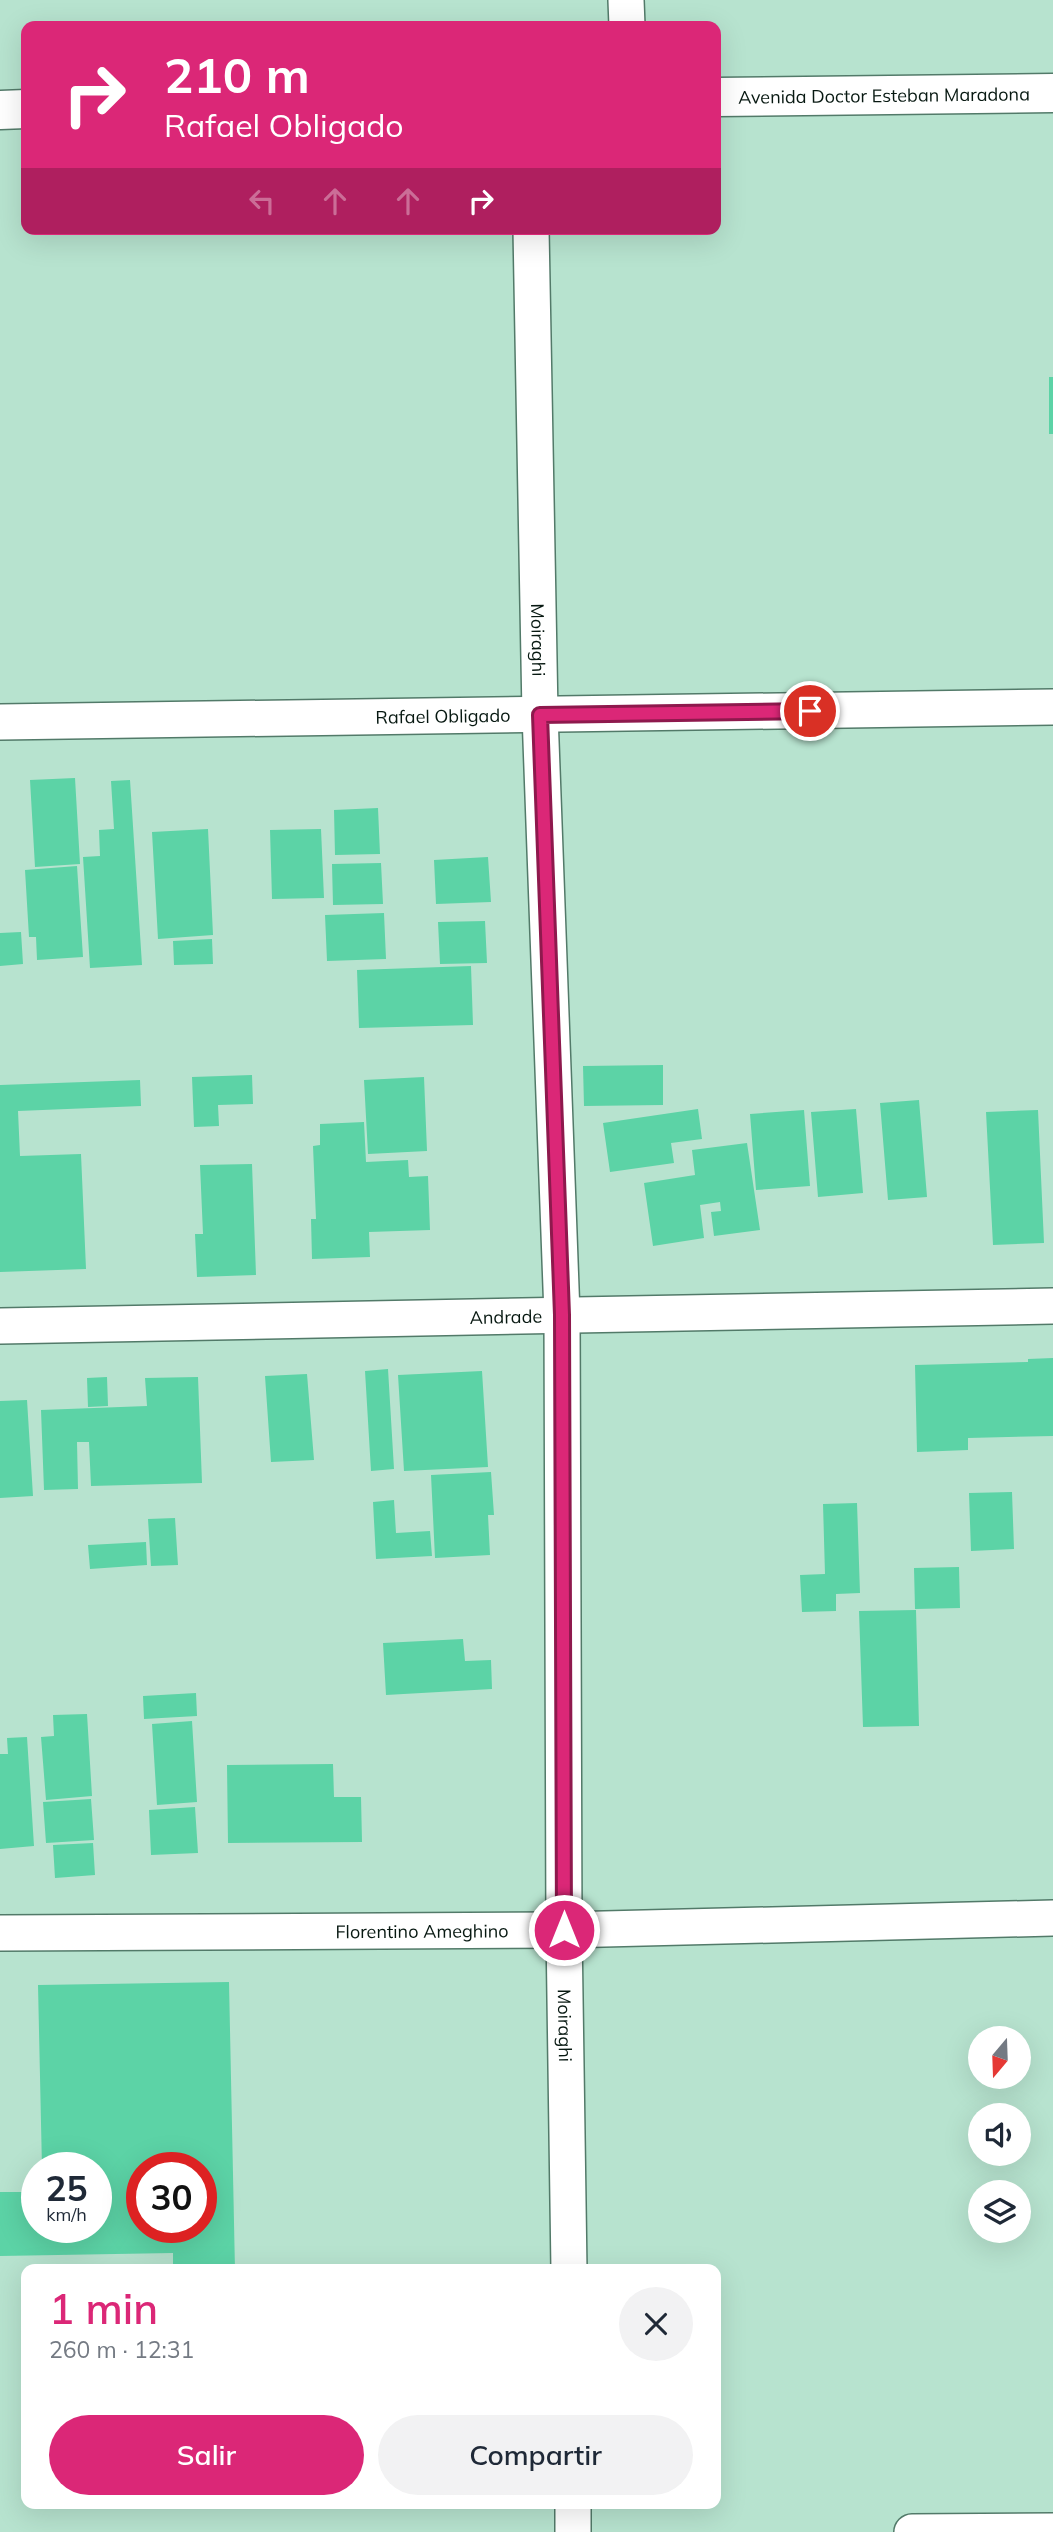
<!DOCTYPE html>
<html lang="es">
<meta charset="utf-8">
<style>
:root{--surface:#fff;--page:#f2f2f3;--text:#1f2937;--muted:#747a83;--accent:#db2777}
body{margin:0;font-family:Mulish,sans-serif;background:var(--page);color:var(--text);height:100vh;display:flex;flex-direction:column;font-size:26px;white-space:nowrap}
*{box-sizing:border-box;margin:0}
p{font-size:23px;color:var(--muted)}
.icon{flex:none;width:38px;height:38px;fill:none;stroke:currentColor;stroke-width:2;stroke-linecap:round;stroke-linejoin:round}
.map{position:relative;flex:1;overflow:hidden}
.sheet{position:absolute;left:21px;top:2264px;width:700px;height:245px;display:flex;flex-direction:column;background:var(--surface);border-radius:14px;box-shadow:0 7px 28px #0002}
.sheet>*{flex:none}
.top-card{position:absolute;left:21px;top:21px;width:700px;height:214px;border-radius:14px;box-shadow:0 7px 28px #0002;background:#db2777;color:#fff;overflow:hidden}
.needle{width:46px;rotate:199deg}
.controls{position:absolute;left:968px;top:2026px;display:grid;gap:14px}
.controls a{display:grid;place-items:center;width:63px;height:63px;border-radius:50%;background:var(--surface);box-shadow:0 7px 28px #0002;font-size:35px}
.speed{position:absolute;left:21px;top:2152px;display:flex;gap:14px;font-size:35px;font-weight:700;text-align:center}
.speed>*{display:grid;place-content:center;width:91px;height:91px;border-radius:50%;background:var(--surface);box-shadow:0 7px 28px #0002;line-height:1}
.speed small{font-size:18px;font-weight:400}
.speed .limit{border:10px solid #d22;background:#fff;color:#111}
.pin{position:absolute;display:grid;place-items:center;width:60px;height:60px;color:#fff;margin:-30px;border:4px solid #fff;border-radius:50%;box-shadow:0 2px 7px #0007}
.me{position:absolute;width:77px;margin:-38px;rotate:0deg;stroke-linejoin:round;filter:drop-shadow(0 0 5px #0008)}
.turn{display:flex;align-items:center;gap:24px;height:147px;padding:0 28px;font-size:32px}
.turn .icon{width:91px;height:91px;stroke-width:2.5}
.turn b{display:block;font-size:49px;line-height:60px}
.lanes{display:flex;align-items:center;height:66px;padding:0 28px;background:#0003;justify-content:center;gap:35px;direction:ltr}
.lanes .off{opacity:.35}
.round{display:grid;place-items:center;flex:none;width:74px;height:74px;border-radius:37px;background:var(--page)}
.summary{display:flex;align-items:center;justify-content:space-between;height:119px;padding:0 28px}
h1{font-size:42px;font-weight:600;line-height:52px;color:var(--accent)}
.primary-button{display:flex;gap:14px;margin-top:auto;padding:14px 28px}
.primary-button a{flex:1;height:80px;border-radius:42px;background:var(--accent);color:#fff;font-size:28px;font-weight:600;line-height:80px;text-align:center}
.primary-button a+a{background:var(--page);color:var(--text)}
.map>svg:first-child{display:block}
</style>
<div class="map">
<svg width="1053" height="2532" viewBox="0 0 1053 2532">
<rect width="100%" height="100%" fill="#b7e3cf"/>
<path fill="#5cd3a6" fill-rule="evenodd" d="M1049,377H1053V434H1049Z
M75,778L80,864L35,867L30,780Z
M130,780L142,965L90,968L83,857L100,856L99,830L114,829L111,781Z
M378,808L380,854L335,855L334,810Z
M208,829L213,935L158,939L152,832Z
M321,829L324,898L272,899L270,830Z
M488,857L491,902L436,904L434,860Z
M381,863L383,904L333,905L332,864Z
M77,866L83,957L37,960L36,937H29L25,870Z
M384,913L386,959L327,961L325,915Z
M485,921L487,963L440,964L438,922Z
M21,932L23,964L0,966V933Z
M212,939L213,964L174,965L173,941Z
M471,966L473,1025L359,1028L357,970Z
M663,1065V1105L584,1106L583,1066Z
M252,1075L253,1104L218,1105L219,1126L194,1127L192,1077Z
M424,1077L427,1151L368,1154L364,1080Z
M140,1080L141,1106L18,1111L20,1156L81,1154L86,1269L0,1272V1085Z
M919,1100L927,1197L888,1200L880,1103Z
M698,1109L702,1139L671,1143L674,1163L610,1172L603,1123Z
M856,1109L863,1193L818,1197L811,1112Z
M804,1110L810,1186L756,1190L750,1114Z
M1038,1110L1044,1243L993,1245L986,1112Z
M364,1122L366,1162L408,1160L409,1177L428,1176L430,1230L369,1232L370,1257L312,1259L311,1219H316L313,1146L320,1145V1124Z
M747,1143L760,1230L714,1236L711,1212L721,1211L720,1202L700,1205L704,1238L653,1246L644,1183L695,1175L692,1150Z
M252,1164L256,1275L197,1277L195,1234H203L200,1165Z
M1053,1358V1436L968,1438V1450L917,1452L915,1365L1028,1362V1359Z
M388,1369L394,1469L371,1471L365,1371Z
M482,1371L488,1467L404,1471L398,1375Z
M307,1374L314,1460L271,1462L265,1376Z
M107,1377L108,1406L88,1407L87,1378Z
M198,1377L202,1483L91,1486L89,1442H77L78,1489L44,1490L41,1410L147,1406L145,1378Z
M27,1400L33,1496L0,1498V1401Z
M491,1472L494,1515H488L490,1555L435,1558L431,1475Z
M1012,1492L1014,1549L971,1551L969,1493Z
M394,1500L396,1533L430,1531L432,1556L376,1559L373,1502Z
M857,1503L860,1593L836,1594V1611L802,1612L800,1575L825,1574L823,1504Z
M175,1518L178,1565L151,1566L148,1519Z
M146,1542L147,1565L90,1569L88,1545Z
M959,1567L960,1608L915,1609L914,1568Z
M916,1610L919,1726L863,1727L859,1611Z
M463,1639L465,1661L491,1660L492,1689L386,1695L383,1643Z
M196,1693L197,1716L144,1719L143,1696Z
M87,1714L92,1796L46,1800L41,1737L54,1736L53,1715Z
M192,1721L197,1802L157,1805L152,1724Z
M27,1737L34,1846L0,1849V1754H8L7,1738Z
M333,1764L334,1797H361L362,1842L228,1843L227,1765Z
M91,1799L94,1840L46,1843L43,1802Z
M195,1807L198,1853L151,1855L149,1810Z
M93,1843L95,1875L55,1878L53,1845Z
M229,1982L235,2270H173V2253L0,2256V2192H37V2228H96V2168H42L38,1985ZM142,2168H201V2228H142Z"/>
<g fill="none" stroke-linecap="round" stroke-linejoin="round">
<defs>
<g id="minor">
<path d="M626,0L627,26"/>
<path id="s1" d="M531,229L540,714L562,1315L564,1930L569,2270"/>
<path id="s2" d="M0,722L1053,707"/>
<path id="s3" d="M0,1326L1053,1306"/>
<path id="s4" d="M0,1933L564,1930L1053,1918"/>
<path d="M573,2504V2532"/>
<path d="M912,2532L1053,2531"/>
</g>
<g id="secondary">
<path id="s5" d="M716,97L1053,93"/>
<path d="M0,110L26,109"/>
</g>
</defs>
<use href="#minor" stroke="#527a69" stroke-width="38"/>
<use href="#secondary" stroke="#527a69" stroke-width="41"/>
<use href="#minor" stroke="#fff" stroke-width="35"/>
<use href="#secondary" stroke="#fff" stroke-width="38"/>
</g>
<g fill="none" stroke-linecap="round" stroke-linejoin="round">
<defs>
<path id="route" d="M564,1930L562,1315L540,715L810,711"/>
</defs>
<use href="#route" stroke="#8e194d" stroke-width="18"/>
<use href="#route" stroke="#db2777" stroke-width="12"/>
</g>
<g text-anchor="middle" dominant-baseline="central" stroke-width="5" stroke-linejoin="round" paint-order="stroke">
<g font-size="18" fill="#071811" stroke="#b7e3cf">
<text stroke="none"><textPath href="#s5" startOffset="168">Avenida Doctor Esteban Maradona</textPath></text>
<text stroke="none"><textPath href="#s1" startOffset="411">Moiraghi</textPath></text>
<text stroke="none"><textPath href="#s2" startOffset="443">Rafael Obligado</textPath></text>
<text stroke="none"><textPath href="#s3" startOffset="506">Andrade</textPath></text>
<text stroke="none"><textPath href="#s4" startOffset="422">Florentino Ameghino</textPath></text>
<text stroke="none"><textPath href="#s1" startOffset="1797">Moiraghi</textPath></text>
</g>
</g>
</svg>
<div class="controls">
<a><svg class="needle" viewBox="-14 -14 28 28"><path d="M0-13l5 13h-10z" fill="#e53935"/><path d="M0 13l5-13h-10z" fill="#747a83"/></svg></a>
<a><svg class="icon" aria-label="sound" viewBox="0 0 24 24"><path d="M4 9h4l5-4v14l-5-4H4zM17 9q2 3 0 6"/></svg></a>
<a><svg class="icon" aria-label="layers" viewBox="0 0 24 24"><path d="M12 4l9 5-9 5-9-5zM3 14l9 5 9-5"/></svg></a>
</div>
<div class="speed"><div>25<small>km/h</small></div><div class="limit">30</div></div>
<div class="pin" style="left:810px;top:711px;background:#d93025"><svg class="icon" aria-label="arrive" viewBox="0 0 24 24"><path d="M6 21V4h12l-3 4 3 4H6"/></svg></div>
<svg class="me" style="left:564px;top:1930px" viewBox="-20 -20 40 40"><circle r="17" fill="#db2777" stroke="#fff" stroke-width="3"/><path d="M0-11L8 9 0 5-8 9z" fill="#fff"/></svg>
<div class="top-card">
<div class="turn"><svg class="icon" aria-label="right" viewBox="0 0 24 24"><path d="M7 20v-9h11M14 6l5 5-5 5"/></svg><div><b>210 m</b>Rafael Obligado</div></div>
<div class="lanes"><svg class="icon off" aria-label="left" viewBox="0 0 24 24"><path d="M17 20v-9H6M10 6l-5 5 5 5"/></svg><svg class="icon off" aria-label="ahead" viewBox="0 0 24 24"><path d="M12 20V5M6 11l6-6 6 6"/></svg><svg class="icon off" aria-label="ahead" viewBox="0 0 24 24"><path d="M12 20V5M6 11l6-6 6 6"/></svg><svg class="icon" aria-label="right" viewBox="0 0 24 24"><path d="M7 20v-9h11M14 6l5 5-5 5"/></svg></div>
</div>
<section class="sheet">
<div class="summary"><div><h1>1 min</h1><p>260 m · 12:31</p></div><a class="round"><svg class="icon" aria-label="close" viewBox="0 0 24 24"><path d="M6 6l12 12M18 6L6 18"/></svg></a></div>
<div class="primary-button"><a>Salir</a><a>Compartir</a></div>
</section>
</div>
